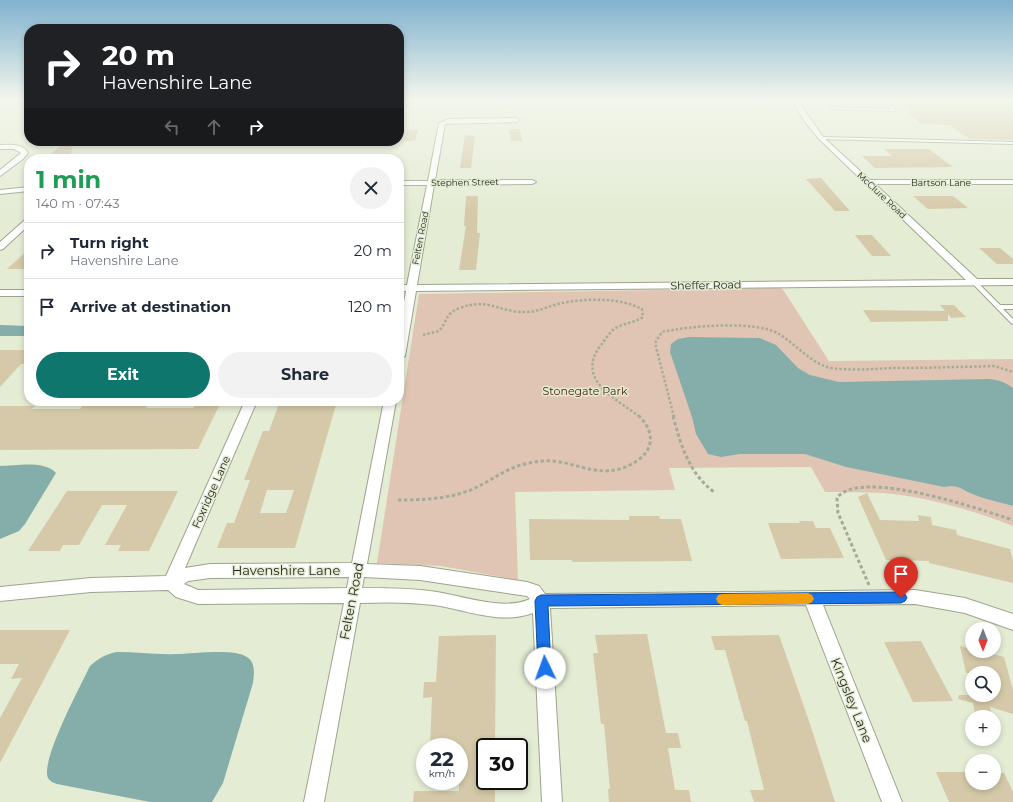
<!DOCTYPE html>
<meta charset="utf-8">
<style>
:root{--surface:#fff;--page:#f2f2f3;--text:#1f2937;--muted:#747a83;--line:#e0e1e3;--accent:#0f766e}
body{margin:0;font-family:Montserrat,sans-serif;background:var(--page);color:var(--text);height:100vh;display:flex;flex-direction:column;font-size:15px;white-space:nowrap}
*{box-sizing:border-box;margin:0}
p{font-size:13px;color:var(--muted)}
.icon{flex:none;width:22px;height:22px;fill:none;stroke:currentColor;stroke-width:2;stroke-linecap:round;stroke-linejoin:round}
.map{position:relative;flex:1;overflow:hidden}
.details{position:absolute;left:24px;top:154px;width:380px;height:252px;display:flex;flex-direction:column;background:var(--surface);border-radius:16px;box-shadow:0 2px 6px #0003}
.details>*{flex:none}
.hud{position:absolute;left:24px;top:24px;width:380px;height:122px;border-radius:16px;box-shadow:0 2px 6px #0003;background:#202124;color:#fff;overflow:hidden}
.needle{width:26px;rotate:180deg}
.tools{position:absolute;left:965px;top:622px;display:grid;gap:8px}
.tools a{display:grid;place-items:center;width:36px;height:36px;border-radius:50%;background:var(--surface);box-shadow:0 2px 6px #0003;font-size:20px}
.speed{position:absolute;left:416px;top:738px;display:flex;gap:8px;font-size:20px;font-weight:700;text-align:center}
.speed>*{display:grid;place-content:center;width:52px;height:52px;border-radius:50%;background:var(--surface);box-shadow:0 2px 6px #0003;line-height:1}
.speed small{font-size:10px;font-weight:400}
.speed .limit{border:2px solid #111;border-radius:6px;background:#fff;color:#111}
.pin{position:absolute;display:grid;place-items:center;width:34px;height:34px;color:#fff;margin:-41px -17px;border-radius:50% 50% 50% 0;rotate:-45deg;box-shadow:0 0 4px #0007}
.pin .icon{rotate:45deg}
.me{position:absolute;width:44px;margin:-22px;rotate:357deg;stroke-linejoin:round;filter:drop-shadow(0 0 3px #0008)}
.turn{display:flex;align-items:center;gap:14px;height:84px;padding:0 12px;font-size:18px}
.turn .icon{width:52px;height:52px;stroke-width:2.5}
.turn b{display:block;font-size:28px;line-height:34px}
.lanes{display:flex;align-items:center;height:38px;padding:0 12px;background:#0003;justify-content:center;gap:20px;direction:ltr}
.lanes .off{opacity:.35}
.round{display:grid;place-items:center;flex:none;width:42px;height:42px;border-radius:21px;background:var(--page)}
.head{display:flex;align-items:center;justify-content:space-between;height:68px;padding:0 12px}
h1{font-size:24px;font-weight:700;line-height:30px;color:#1e9e55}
.primary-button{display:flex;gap:8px;margin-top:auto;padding:8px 12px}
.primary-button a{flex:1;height:46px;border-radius:24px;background:var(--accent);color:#fff;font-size:16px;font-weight:700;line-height:46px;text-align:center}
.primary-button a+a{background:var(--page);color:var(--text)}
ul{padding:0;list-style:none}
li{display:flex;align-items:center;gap:12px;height:56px;padding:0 12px;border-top:1px solid var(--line)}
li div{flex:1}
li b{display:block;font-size:15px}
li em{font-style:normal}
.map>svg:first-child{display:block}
</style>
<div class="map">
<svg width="1013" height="802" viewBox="0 0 1013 802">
<rect width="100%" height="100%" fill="#e4ecd4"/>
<path fill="#e1c5b4" d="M782,288L829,361L1013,359V526C972,510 927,497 883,493C864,492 844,492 825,492L811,467L669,468L675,490L515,492L518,580L441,566L377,563L419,294Z"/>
<path fill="#85aeaa" d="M0,325L29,326V336H0Z
M689,337L760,338L776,345L798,368L810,375L839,382L989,379C999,380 1005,382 1013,388V506C1000,502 983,499 970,493C959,488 958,485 944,487L846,467L805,454H740L721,457L708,454L696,434L692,417L670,352L671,344L678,339Z
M0,466C16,466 44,460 56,473L25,524L19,531L0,539Z
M117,652C137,652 157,655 176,654C193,654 234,648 247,657C256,663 254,674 253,683L223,783L212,802H150L62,785C57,784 51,783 48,778C40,761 81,685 90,666C99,658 106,654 117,652Z"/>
<path fill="#d6c9a9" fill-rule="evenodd" d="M898,101H1013V140L970,139L950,125L921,124L907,112H912Z
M509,129H520L522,141H511Z
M407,130H418L415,141H404Z
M465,135L475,136L471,168H460Z
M67,141H71L72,152L64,159H44Z
M884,149H929L953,167L875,168L862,156H892Z
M821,178L835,194L850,211H835L806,179Z
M466,196H478L477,233H480L476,270H459L466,226H464Z
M913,196H953L968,208L928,209Z
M855,235H872L891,256H872Z
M979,248H1000L1013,259V264H997Z
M29,249V266L25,269H7Z
M940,305H954L966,317L951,318L948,314V321L871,322L863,310L945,311Z
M0,350H29V360L26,364H21L0,387Z
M280,401H337L295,548H217L227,523H234L250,480H244L263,431H269ZM267,490H294L286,513H260Z
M195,404H220L198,449L0,450V406H35L32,409H80L83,405H148L146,408H193Z
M67,491H178L149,551H118L121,545H105L127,505H102L79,545H63L60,551H28Z
M867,493L880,520L919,521L918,515L931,517L932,525L956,530L957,535L1010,549L1013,561V583L929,563V561L886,560L858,497Z
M629,516H659L660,519H681L692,561L572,562V560H530L529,519L629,520Z
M799,521H813L816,528H830L844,558L781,559L768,523H800Z
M0,630H70L0,763V718L22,678L11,679L19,664H0Z
M647,634L666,733H678L681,748H668L675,790H689L691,802H609L608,789H610L604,724H601L593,653H598L595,635Z
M496,635L495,747H485V790H495V802H413L414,791H459V747H430L432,697L423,698L424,682H436L439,636Z
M779,635L810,724L835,802H754L750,790H764L747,721H745L725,650H715L711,636Z
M921,641L953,701L913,702L884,642Z
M960,646L972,649V651H981L1004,657L1013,690V714L990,707L992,717L975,714L973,703L958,699L959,695H994V673H966Z
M936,772H972V783H994V773H1004L1013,792V802H949Z"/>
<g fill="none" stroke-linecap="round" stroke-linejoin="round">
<defs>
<path id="lane" d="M824,101H885L896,110L894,111L831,109ZM827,102L884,103L891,109L832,107Z
M821,137L1013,142V144L820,139L819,138Z
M973,282H977L1000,305H1013V309H1003L1013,319V324L1011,323L973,284Z"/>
<path id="street" d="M792,101H798L823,137L870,180H1013V184H875L977,279H1013V285L416,291L405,356L399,359V328L406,291H399V285H407L427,185H399V181H428L439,123L450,119L517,118L520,120L517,122L445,124L435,180H532L536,182L532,184L434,185L417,285L966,280L819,139L806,123Z
M0,145C10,145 23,143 28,153L23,159L0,176V170L21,153L14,149H0Z
M29,187V191L0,194V190Z
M26,219H29V225L3,249L0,250V242Z
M0,290H29V296H0Z
M245,401H257L185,568L210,564L352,563L384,401H396L367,564L420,566L527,582L539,586L545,594L915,590L965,598L1013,614V630L965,613L915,604L823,605L902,802H882L806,605L550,608L562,802H542L533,613C500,625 467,610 434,605C409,602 385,602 360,603L324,802H304L344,603L198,604L176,597L168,590L91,592L0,601V587L91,578L166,576ZM349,577L347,588L198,590L184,584L188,581L210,578ZM364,577L420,580L527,596L530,599C502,612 459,594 430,591C407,588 385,588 362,588Z"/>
</defs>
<use href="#lane" stroke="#9da48e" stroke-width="2"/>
<use href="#street" stroke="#9da48e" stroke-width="2"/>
<path stroke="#a5ab98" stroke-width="2.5" stroke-dasharray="2.5 2" stroke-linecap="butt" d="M423,335L439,331C448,321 445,313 460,308C489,297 500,313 526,312C537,312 547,307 558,304C583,298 619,297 642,309L643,317C634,323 623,323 614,329C609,333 605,340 601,345C574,380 617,399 640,417
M674,417L655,343L662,332C688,326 757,320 779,334C796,344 812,365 832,368C852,371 873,369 893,368C927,368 960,367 994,366L1013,372"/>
<path stroke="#a5ab98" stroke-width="3" stroke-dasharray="3.5 2.5" stroke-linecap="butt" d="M673,416C681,446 689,473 714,492
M398,500C423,500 449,499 473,489C491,481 506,468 525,464C534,462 544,460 553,461C581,464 601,479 630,465C637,461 644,457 648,449C654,437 648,425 639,416
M869,585L838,513L837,498C859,467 982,510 1013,520"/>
<use href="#lane" fill="#fff" fill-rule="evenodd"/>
<use href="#street" fill="#fff" fill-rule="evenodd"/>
</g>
<linearGradient id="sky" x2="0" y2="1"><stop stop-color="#80b2cf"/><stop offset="0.47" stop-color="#f3f6ec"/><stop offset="1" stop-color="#f3f6ec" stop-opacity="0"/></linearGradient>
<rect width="1013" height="213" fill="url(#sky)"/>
<path fill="#1a73e8" stroke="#114b97" d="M901,592L905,594L907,598L905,601L901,603L548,606L551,668L549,672L545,674L540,672L538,668L535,601L537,597L541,595Z"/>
<path fill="#f59e0b" d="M808,593L812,595L814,599L812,602L808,604L722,605L718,603L716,599L718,595L722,594Z"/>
<g text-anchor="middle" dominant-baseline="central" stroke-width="3" stroke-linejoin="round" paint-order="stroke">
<g font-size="9" fill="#282a21" stroke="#e4ecd4">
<text transform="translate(465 182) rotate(-1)">Stephen Street</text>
<text x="941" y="182">Bartson Lane</text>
<text transform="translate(882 195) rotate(43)">McClure Road</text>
<text transform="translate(420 238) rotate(-79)">Felten Road</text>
</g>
<g font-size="11" fill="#282a21" stroke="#e4ecd4">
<text transform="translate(706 285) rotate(-1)">Sheffer Road</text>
<text transform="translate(211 492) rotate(-66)">Foxridge Lane</text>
</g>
<g font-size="11" fill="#461d00" stroke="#e4ecd4">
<text x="585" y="391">Stonegate Park</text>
</g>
<g font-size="13" fill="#282a21" stroke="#e4ecd4">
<text x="286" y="570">Havenshire Lane</text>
<text transform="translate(351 601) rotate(-79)">Felten Road</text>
<text transform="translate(852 700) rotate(68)">Kingsley Lane</text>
</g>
</g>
</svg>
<div class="tools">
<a><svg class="needle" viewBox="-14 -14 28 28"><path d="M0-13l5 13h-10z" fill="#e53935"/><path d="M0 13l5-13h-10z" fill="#747a83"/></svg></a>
<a><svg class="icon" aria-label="search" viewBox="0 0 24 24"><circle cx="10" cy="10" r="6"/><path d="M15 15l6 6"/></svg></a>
<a>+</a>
<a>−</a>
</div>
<div class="speed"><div>22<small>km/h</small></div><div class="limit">30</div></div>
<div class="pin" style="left:901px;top:598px;background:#d93025"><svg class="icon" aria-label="arrive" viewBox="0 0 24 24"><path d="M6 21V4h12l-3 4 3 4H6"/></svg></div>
<svg class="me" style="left:545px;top:668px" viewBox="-20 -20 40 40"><circle r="19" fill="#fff"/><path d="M0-13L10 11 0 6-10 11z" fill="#1a73e8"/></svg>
<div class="hud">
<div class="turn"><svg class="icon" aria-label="right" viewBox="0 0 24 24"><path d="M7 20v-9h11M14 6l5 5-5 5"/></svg><div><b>20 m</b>Havenshire Lane</div></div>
<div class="lanes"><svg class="icon off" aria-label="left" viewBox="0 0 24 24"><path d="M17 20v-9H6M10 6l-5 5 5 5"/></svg><svg class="icon off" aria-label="ahead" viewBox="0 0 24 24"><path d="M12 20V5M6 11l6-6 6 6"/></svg><svg class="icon" aria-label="right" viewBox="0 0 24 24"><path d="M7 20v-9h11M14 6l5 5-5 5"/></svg></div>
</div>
<section class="details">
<div class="head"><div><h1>1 min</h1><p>140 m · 07:43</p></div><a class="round"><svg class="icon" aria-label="close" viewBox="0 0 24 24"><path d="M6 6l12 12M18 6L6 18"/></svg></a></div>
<ul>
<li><svg class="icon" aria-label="right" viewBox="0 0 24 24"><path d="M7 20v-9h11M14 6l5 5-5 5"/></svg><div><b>Turn right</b><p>Havenshire Lane</p></div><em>20 m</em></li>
<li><svg class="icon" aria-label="arrive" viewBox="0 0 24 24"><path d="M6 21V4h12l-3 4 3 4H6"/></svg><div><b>Arrive at destination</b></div><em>120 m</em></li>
</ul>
<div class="primary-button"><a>Exit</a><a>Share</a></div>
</section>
</div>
